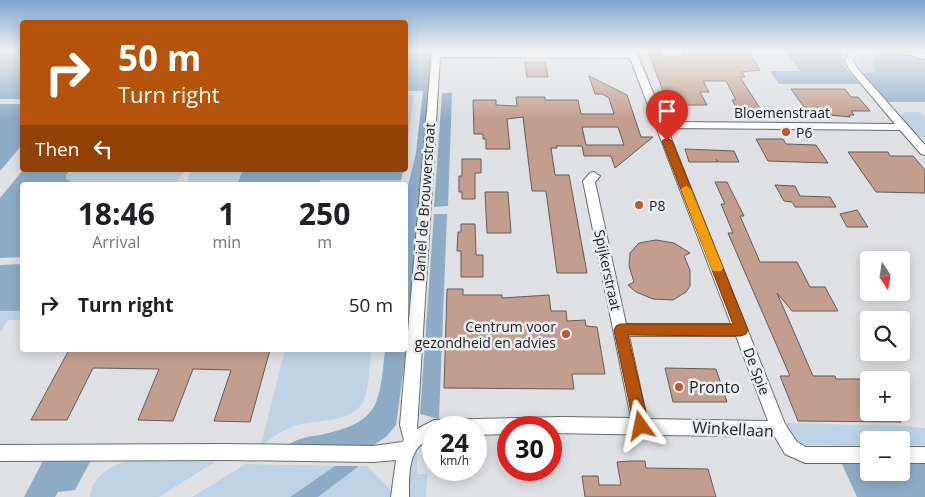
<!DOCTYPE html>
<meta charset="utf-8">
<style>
:root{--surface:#fff;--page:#f2f2f2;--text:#202124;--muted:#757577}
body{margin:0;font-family:"Open Sans",sans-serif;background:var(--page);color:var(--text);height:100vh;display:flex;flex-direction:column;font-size:19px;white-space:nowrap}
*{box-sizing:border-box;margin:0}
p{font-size:16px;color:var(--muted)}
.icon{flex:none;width:28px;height:28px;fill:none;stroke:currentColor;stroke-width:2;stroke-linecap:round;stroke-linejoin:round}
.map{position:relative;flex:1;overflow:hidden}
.panel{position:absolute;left:20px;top:182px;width:388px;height:170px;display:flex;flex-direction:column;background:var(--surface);border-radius:5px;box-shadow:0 2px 12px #0003}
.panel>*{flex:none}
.hud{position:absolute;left:20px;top:20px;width:388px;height:152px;border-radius:5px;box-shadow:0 2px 12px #0003;background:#b45309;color:#fff;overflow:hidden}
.needle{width:32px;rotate:168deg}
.buttons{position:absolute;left:860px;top:251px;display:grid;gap:10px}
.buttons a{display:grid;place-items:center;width:50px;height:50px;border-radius:5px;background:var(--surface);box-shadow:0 2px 12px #0003;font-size:25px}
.speed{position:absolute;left:422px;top:416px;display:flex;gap:10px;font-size:25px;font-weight:700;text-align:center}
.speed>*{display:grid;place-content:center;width:65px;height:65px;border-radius:50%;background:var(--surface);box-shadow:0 2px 12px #0003;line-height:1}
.speed small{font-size:12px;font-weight:400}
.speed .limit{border:8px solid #d22;background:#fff;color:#111}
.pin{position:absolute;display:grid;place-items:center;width:42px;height:42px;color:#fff;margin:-51px -21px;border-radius:50% 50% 50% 0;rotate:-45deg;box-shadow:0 0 5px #0007}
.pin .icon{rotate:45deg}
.me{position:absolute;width:55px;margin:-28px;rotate:348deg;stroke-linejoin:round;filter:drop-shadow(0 0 4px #0008)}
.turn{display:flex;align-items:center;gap:18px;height:105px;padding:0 15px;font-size:22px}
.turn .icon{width:65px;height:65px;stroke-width:2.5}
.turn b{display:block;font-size:35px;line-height:42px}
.then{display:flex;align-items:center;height:48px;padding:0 15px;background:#0003;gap:10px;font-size:19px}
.eta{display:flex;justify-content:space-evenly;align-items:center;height:85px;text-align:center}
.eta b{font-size:30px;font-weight:700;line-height:35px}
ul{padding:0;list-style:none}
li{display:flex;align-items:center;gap:15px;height:75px;padding:0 15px}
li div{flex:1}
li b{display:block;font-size:19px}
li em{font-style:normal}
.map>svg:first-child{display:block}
</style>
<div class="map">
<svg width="925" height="497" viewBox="0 0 925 497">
<rect width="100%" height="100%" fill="#dee0e3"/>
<path fill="#bed3e6" d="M863,51H881L872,62L875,71L861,73L857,68Z
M405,95H414L406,153H405Z
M905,112H919L925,117V139C915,134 904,126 901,115Z
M70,170H185L174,185L73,183L66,179V175Z
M192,170H243L237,185H188V177Z
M320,180H401L400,185H319Z
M0,311H22V320H8L0,332Z
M285,350H371C370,363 369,393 362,404C346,424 318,419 297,425C283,429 271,438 260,448Z
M786,423L904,426L925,428V445L901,446V440H869V446L798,445L794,441Z
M413,452H417V474H427L426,497H406L408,461Z
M134,458L213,459V463L159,497H90C92,474 114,465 134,458Z
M246,464L335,466L290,497H192Z
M359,466H367L393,492L392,497H318Z"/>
<path fill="#8facc7" d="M0,51H22V99H0Z
M405,51H433L404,366L396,425L387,436L374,445L357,447L284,448C294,439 306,437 320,435C380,422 379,406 385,350H405V198L416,153L423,91H405Z
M785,51H837L843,53L844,66L860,84H779L770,71H800Z
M881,51H894L925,59V102H886L861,73L875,72L872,62Z
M442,93H452L448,206L434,207Z
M0,104H22V145L0,171Z
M23,170H70L66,175V179L73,183H140L138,185H22V257L0,258V198Z
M243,170H403L401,180H320L319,185H237Z
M434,214H447L439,419L420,414Z
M22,264V311H0V265Z
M44,459L91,460L75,490L58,492L55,497H24Z
M869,461V472H901V461H925V497H857L841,462Z
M335,466H359L318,497H290Z"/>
<path fill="#c39d8e" stroke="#615e5d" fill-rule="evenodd" d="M648,51H660L661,57H684L681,51H748L760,70L742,72L745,77H740L765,116H741L732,100H736L726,81H703L709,92H700L707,105H670L667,102Z
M525,62H545L548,77H527Z
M589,76L627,95L641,137H653L615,168L611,156H584L582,146H556L557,148H551L555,175H569L587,273H557L546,191H532L523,117L507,119L510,149H486V139H483V134H474L473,100H496V105L517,106L516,97H545V100H578L581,114H614L609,98L602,94H595ZM582,127H618L624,145H586Z
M791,89H845L851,97H858L870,111H851L854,115H849L850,117L830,115L827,111H809L806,107H804Z
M756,139H783L786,144L816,145L828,163L768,161Z
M685,149L734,151L739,162H719L716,159L718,162H689Z
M848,152H888L890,156H913L925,170V193L876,192Z
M462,159H481V173H475V199H462V192H459V176H462Z
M715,182H727L744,216H740L760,262H797L810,287H825L838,311H792L777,293L813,376H835L836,379H869V412H896L901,422L798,421L780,376H790L728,233H733L721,204H725Z
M775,185L795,186L800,196L830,197L836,207H795L792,202L784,201Z
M485,192H508L511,233H487Z
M857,210L868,227H847L840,214Z
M461,224H475L476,255H483V277H461V251H457L458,232H461Z
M656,240L674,243L690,253L684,256L690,270V286L686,292L673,300L653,299L636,292L628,285L634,282L629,266L630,253L639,243Z
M447,289H463V295H502V298L549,295L551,311H566L567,321L585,320L586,326L597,327L605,374H572L574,389L444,388Z
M69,350H270L250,422L214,421L231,370L193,369L173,421L138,420L159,369L93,368L67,420H31Z
M665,368L716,369L727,402H673Z
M630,461H645L646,468L708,469L716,497H585L582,476H598L599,485H621L617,462Z"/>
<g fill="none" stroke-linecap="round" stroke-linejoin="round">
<defs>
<path id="minor" d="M432,51L628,52V51H636L665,122L895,124L849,69L845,61L850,51H858L853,61L857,68L925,145V155L921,154L900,130L667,128L785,424L797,442L806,447H869V463H805L785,454L775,437L551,433V428H509V434L476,435V428H434V437C428,440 420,444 417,449C408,461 409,482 409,497H391L396,460L373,462L227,460L0,461V445L227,444L373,446L402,442L404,440L400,425ZM440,57L630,58L731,324H626L595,182L600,176L594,172L590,173L583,181L631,418L561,417L434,420L417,429ZM629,336H736L768,421L647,419Z
M901,447H925V463H901Z"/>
<path id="tertiary" d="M899,51L925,53V59L901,53Z"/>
</defs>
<use href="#minor" stroke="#696b6d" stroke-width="2"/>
<use href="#tertiary" stroke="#696b6d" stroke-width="2"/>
<use href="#minor" fill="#fff" fill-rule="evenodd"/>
<use href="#tertiary" fill="#fff" fill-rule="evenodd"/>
</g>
<linearGradient id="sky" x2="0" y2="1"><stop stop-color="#7aa6d0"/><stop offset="0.42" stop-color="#f0f1f2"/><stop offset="1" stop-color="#f0f1f2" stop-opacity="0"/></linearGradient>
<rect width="925" height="120" fill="url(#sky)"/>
<path fill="#b45309" stroke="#753606" d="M667,138L672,141L748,330L746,334L741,336L628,335L649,426L647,431L641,434L636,431L634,426L614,330L616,326L620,324H733L662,141Z"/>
<path fill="#f59e0b" d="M686,186L691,189L723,268L721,271H713L711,268L681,189Z"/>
<g fill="#bf582c" stroke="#ebeef0" stroke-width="2">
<circle cx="786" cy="132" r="5"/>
<circle cx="639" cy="205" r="5"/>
<circle cx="566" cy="334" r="5"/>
<circle cx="679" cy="387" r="5"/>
</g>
<g text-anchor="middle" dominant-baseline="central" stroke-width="5" stroke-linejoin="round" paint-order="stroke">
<g font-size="14" fill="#1c1d1e" stroke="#ebeef0">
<text x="782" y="112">Bloemenstraat</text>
<text transform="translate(424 202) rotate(-86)">Daniel de Brouwerstraat</text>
<text transform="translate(608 270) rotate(78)">Spijkerstraat</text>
<text transform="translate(757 371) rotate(69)">De Spie</text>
</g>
<g font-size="14" fill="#1c1d1e" stroke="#ebeef0" text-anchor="start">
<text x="796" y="132">P6</text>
<text x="649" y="205">P8</text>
<text x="556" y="326" text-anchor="end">Centrum voor<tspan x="556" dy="16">gezondheid en advies</tspan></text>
</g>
<g font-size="16" fill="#1c1d1e" stroke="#ebeef0" text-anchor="start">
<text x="689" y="387">Pronto</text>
</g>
<g font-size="16" fill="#1c1d1e" stroke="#ebeef0">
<text transform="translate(733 429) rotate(3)">Winkellaan</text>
</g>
</g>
</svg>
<div class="buttons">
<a><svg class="needle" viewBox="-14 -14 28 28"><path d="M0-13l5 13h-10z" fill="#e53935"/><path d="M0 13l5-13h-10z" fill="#757577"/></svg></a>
<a><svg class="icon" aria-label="search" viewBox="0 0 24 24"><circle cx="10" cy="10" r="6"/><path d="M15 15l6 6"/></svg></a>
<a>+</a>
<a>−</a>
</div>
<div class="speed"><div>24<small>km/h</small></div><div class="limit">30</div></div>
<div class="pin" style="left:667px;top:141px;background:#d93025"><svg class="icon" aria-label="arrive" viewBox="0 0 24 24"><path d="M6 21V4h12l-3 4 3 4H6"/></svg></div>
<svg class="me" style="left:641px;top:426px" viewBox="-20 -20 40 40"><path d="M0-17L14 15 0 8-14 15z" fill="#b45309" stroke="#fff" stroke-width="4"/></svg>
<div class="hud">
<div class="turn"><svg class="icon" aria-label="right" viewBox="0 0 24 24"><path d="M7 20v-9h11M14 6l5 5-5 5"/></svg><div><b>50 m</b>Turn right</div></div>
<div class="then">Then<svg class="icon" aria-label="left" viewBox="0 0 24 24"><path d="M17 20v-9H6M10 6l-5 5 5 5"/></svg></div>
</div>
<section class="panel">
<div class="eta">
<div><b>18:46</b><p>Arrival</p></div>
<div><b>1</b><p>min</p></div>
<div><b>250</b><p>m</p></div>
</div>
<ul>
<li><svg class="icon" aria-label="right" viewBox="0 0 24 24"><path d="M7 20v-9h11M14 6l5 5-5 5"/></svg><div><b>Turn right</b></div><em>50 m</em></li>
</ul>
</section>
</div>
